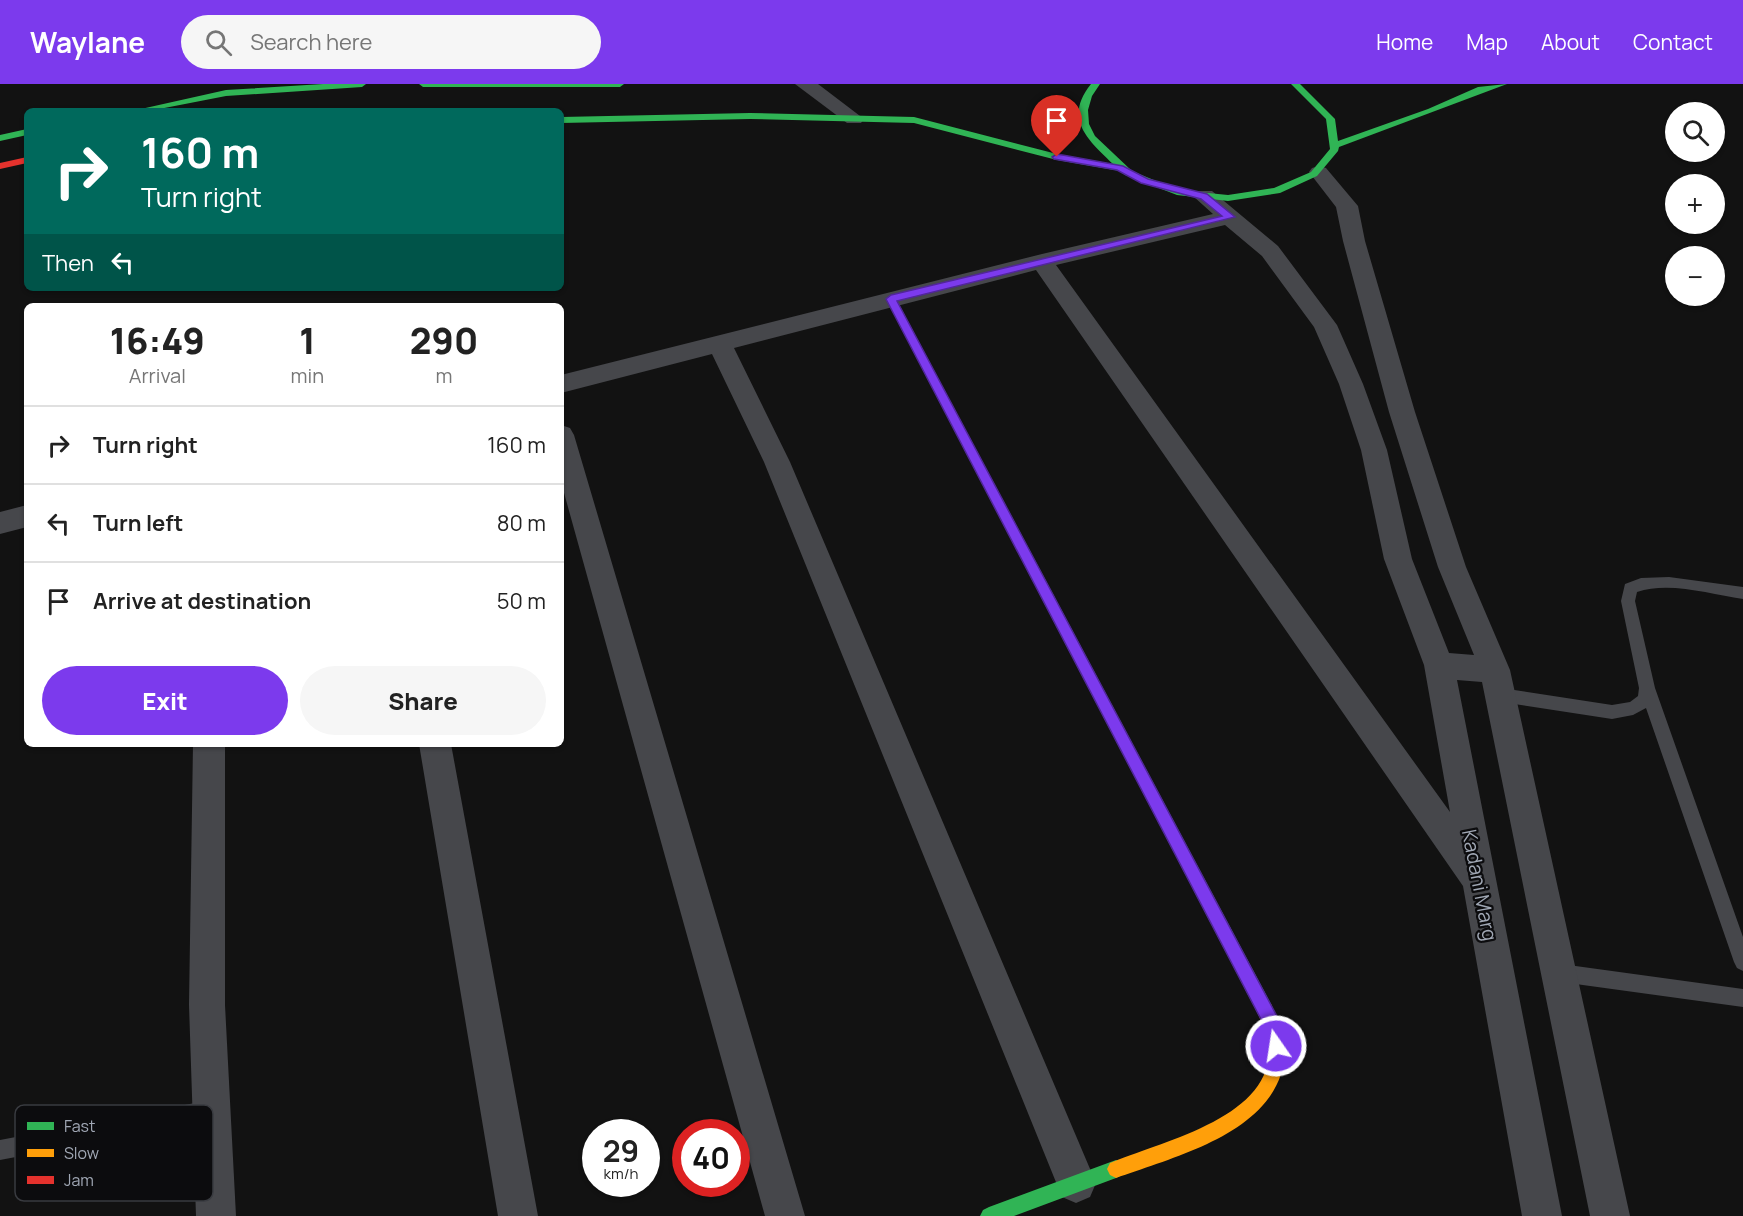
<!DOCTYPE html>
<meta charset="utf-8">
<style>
:root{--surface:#fff;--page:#f6f6f6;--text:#222;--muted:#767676;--line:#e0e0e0;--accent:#7c3aed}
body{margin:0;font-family:Manrope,sans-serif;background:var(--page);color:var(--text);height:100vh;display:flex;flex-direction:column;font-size:22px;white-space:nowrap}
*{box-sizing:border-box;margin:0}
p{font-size:20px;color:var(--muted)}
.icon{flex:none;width:33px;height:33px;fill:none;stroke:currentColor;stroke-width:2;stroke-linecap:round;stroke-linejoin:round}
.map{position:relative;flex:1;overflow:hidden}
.panel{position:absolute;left:24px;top:219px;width:540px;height:444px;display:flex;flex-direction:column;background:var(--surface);border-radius:9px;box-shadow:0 2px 4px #0004}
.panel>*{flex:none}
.banner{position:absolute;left:24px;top:24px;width:540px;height:183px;border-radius:9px;box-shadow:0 2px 4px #0004;background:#00695c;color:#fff;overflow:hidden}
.buttons{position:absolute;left:1665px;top:18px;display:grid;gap:12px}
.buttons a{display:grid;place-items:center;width:60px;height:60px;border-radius:50%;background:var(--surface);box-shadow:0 2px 4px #0004;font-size:30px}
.speed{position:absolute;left:582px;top:1035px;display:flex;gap:12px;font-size:30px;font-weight:700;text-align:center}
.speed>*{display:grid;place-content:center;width:78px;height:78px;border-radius:50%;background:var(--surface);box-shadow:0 2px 4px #0004;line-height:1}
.speed small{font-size:15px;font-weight:400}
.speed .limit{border:9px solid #d22;background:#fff;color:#111}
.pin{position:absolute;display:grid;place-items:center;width:51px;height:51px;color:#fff;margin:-62px -26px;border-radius:50% 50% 50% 0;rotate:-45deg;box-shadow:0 0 6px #0007}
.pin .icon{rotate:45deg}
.me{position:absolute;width:66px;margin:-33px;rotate:347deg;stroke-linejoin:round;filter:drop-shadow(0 0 4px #0008)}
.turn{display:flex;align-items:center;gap:21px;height:126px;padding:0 18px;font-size:27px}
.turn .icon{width:78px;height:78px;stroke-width:2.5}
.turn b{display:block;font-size:42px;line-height:51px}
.then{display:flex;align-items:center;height:57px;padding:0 18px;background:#0003;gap:12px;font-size:22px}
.eta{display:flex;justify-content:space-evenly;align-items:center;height:102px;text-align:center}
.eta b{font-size:36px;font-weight:800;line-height:42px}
.button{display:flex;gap:12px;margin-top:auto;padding:12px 18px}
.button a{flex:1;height:69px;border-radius:36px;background:var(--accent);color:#fff;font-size:24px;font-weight:800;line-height:69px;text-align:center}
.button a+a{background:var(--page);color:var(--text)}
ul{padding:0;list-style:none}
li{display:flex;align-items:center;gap:18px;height:78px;padding:0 18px;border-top:2px solid var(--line)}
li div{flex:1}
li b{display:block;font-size:22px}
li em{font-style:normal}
header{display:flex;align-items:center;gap:36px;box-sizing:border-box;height:84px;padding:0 30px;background:var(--accent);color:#fff}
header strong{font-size:28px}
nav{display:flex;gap:33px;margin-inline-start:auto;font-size:21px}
.search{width:420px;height:54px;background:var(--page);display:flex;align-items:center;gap:15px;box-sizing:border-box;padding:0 21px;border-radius:33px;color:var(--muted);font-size:22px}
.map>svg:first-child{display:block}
</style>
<header>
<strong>Waylane</strong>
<div class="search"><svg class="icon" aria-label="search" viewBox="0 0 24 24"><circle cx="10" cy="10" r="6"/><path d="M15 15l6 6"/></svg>Search here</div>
<nav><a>Home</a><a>Map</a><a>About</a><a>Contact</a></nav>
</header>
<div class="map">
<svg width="1743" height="1132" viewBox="0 0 1743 1132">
<rect width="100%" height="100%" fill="#121212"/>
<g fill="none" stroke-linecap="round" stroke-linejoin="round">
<path fill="#46474b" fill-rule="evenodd" d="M1669,493L1743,503V515C1710,510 1669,497 1637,508L1635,517L1655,604L1743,853V887L1737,884L1734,878L1646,624L1633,631L1612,635L1501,618L1496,616L1493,611L1496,606L1501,604L1612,621L1630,618L1638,612L1639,604L1621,517L1625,500L1641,494Z
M1561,880L1743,905V923L1561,898L1555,895L1552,889L1555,883Z
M211,1016L218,1019L221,1026L218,1033L211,1036L0,1076V1056Z"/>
<path fill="#46474b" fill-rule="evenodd" d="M795,0H818L864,35L861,39H847Z
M1319,82L1326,84L1358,122L1365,157L1415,328L1466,483L1510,586L1630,1132H1590L1482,598L1457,596L1562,1132H1522L1463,802L1036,186L734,264L790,378L1096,1099L1090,1113L1076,1119L1062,1113L764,378L712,270L561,309V291L1042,170L1213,130L1193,112L1196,107H1212L1278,162L1337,241L1363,300L1387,366L1412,475L1449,569L1474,571L1438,483L1389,328L1343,157L1336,123L1309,88L1312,84ZM1225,141L1262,172L1314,243L1339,300L1361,366L1384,475L1424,581L1450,728L1056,181Z
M561,341L570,344L574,351L805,1132H765L561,398Z
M27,421V443L0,450V428Z
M193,660H225V921L236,1132H196L189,921Z
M419,660H451L538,1132H498Z"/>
<path fill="#30b455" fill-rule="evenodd" d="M323,0H366L362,3L226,12L149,27H132L226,6Z
M419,0H624L620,3H423Z
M1091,0H1100L1092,12L1088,26L1089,40L1095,52L1132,87L1178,106L1228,111L1274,104L1311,88L1330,65L1326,35L1291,0H1300L1335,35L1338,57L1428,25L1478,3L1507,0L1339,63L1338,67L1317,92L1280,109L1228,117L1177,111L1125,91L1120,87L1057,76L914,39L750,35L561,39V33L750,29L914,33L1057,70L1113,80C1088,56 1063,35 1091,0Z
M27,45V51L0,57V51Z
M891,212L896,215L1271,920L1273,926L1271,932L1265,934L1259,932L886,215Z
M1116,1076L1122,1079L1125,1085L1122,1091L1116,1094L1014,1132H980L983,1126L989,1123Z"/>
<path fill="#ff9f0a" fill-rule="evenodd" d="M1265,918L1271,920C1276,932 1285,950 1285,964C1285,1046 1179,1071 1116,1094L1110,1091L1107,1085L1110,1079C1159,1058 1277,1033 1268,961C1267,950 1260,937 1257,926L1259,920Z"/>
<path fill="#e5322d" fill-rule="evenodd" d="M27,73V79L0,85V79Z"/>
</g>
<path fill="#7c3aed" stroke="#51269a" stroke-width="1.5" d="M1057,70L1123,82L1148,95L1207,110L1235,133L897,217L1279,936L1284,962L1282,968L1276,970L1270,968L1265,943L886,215L891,211L1222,132L1201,115L1141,99L1117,86L1054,75L1052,73Z"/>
<g text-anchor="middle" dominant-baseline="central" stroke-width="4.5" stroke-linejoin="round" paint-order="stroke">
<g font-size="20" fill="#a1a8b5" stroke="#0c0c0e">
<text transform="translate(1480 801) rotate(79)">Kadani Marg</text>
</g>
</g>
<rect x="15" y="1021" width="198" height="96" rx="9" fill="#0c0c0e" stroke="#393b40" stroke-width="1.5"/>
<rect x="27" y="1038" width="27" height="8" fill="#30b455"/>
<rect x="27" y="1065" width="27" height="8" fill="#ff9f0a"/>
<rect x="27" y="1092" width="27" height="8" fill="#e5322d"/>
<g font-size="16" fill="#a1a8b5">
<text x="64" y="1048">Fast</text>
<text x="64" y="1075">Slow</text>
<text x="64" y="1102">Jam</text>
</g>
</svg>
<div class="buttons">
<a><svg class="icon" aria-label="search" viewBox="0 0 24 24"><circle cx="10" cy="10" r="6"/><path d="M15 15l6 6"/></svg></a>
<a>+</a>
<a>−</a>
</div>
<div class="speed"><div>29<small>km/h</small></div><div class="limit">40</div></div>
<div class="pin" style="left:1057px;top:73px;background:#d93025"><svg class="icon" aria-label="arrive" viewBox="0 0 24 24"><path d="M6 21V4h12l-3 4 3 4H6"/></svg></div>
<svg class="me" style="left:1276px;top:962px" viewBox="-20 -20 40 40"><circle r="17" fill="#7c3aed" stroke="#fff" stroke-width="3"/><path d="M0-11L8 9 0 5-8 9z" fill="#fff"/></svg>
<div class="banner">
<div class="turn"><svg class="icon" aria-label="right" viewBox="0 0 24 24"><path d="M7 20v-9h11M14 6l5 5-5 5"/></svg><div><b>160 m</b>Turn right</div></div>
<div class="then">Then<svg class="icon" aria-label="left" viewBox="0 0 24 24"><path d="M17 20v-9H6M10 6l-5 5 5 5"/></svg></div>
</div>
<section class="panel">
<div class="eta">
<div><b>16:49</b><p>Arrival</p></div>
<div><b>1</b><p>min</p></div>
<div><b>290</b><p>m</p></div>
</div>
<ul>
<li><svg class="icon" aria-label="right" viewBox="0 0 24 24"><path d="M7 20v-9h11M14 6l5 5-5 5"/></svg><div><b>Turn right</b></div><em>160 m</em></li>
<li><svg class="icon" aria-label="left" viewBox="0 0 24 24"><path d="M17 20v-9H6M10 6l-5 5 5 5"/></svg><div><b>Turn left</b></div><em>80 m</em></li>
<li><svg class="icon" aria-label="arrive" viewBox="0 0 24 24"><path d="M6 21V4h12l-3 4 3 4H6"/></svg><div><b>Arrive at destination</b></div><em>50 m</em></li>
</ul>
<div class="button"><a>Exit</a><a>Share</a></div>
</section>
</div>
